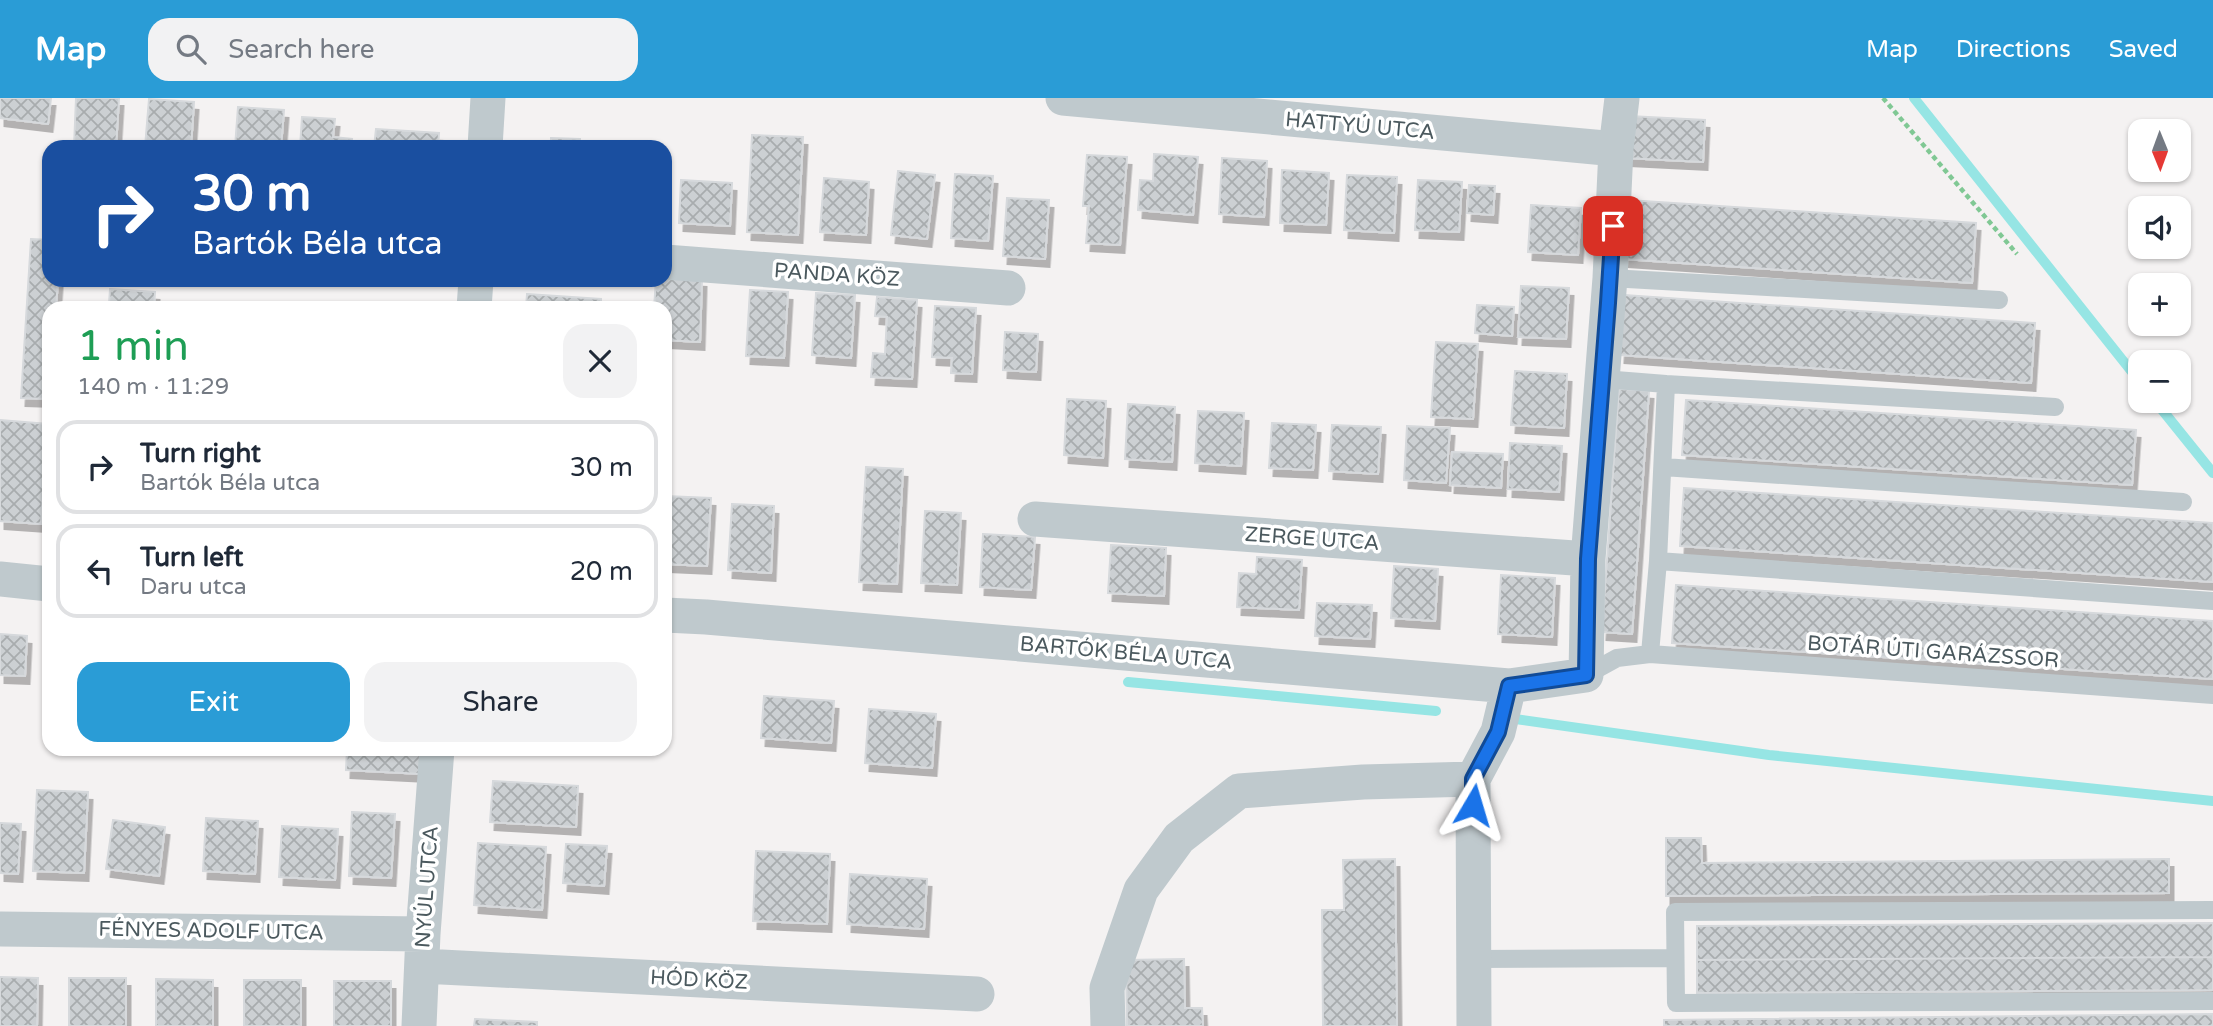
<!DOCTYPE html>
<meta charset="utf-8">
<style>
:root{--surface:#fff;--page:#f2f2f3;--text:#1f2937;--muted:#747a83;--line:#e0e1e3;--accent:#2a9cd6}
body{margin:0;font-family:"Varela Round",sans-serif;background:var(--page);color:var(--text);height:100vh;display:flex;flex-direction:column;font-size:26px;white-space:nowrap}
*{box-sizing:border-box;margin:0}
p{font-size:23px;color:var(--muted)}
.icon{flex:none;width:38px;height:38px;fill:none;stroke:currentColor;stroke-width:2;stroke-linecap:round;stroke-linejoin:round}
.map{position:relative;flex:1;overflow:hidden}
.drawer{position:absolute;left:42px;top:203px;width:630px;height:455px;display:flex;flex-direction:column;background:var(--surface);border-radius:21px;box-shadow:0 2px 5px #0004}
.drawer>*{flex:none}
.top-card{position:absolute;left:42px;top:42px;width:630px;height:147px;border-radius:21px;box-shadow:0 2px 5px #0004;background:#1a4fa0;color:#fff;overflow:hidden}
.needle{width:46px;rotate:179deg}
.buttons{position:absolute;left:2128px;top:21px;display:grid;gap:14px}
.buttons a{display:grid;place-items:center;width:63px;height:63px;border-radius:14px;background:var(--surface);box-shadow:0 2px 5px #0004;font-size:35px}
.pin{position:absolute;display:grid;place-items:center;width:60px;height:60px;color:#fff;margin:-30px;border-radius:14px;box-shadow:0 4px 10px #0006}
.me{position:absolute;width:77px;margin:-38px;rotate:7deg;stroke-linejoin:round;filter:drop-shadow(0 0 5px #0008)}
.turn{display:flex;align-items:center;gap:24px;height:147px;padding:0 35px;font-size:32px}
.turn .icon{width:91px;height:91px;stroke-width:2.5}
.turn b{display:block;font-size:49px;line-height:60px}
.round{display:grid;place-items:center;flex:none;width:74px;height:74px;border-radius:21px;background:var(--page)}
.headline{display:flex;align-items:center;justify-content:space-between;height:119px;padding:0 35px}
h1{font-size:42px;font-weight:600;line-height:52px;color:#1e9e55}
.action{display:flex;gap:14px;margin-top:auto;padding:14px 35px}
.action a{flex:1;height:80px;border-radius:21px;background:var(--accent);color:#fff;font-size:28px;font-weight:600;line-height:80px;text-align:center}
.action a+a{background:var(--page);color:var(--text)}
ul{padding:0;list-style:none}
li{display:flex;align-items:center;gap:21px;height:94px;margin:0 14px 10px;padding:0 21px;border:4px solid var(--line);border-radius:21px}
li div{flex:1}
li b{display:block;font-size:26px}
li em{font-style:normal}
header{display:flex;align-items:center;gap:42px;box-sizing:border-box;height:98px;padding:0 35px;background:var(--accent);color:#fff}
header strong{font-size:33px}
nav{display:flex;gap:38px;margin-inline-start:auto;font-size:24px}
.search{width:490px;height:63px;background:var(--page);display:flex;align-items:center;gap:18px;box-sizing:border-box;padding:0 24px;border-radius:21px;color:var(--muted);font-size:26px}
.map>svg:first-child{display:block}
</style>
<header>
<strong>Map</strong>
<div class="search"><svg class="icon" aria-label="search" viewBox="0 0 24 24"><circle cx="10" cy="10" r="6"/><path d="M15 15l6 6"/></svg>Search here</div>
<nav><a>Map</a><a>Directions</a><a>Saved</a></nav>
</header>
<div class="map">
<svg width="2213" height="928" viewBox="0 0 2213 928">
<defs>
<pattern id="building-cross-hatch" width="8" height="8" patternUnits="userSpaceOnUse" patternTransform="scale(1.75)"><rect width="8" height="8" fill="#ccd0d3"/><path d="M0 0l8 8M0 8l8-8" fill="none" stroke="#a8acae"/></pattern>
<filter id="shadow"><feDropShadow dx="4.5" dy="8" stdDeviation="0" flood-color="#0004"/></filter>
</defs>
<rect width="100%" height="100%" fill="#f4f2f2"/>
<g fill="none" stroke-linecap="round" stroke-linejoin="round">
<path stroke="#96e5e4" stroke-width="10" d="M1914,0L2140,284
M2155,303L2213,375
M1128,584L1436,613
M1508,620L1769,657L2213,703"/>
</g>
<path fill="url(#building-cross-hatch)" stroke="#d6d9dc" stroke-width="2" filter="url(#shadow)" d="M0,0H51L48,26L0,20Z
M76,0H119L116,49H74Z
M149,1L194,4L191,49H145Z
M238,9L284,12L281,49H235Z
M1629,18L1705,22L1703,64L1626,60Z
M302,19L335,21L333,39L352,41L351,49H300Z
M376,31L439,35L438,49H374Z
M752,37L803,39L798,137L747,134Z
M551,40L580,41V49H551Z
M1154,56L1198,59L1193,117L1138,112L1140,82L1153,83Z
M1087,57L1127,59L1120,147L1086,145L1089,108H1083Z
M1222,60L1267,63L1264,119L1219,116Z
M1282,72L1329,75L1326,127L1280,125Z
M898,73L935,77L927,141L891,137Z
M955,76L993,78L988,143L951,140Z
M1347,77L1397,79L1394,135L1344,132Z
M824,80L869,84L866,137L820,134Z
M681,82L732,85L730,128L679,125Z
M1418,82L1462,84L1459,134L1415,132Z
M1469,87L1495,88L1493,117L1467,115Z
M1007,100L1049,102L1045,161L1003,158Z
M1628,102L1976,125L1972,185L1624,161Z
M1531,107L1581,110L1578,157L1528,154Z
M31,141L49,142V182H58L56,210H49V301L21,300Z
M665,179L702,181L700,244L665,242V210H654L656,182H665Z
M1521,188L1569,190L1566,241L1518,239Z
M110,191L155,194L154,210H100V206H109Z
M750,192L788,194L784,260L746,258Z
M816,195L855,197L851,260L812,257Z
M527,196L601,201V210H526Z
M1624,197L2035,225L2031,285L1620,257Z
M877,199L917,202L912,281L871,279L873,255L885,256L887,219L875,218Z
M1477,207L1514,209L1512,238L1475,235Z
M935,208L976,210L972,276L951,275L952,260L932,259Z
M1005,234L1038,236L1036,274L1003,272Z
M1436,244L1478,246L1473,321L1431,319Z
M1515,273L1567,276L1564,330L1511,327Z
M1619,291L1649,293L1632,536L1602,534Z
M1067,301L1106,303L1103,360L1064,357Z
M1686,302L2136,332L2132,387L1682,357Z
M1128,306L1175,309L1172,364L1125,361Z
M1198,313L1244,315L1241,368L1195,365Z
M0,322L48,326L41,426L0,423Z
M1272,325L1316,327L1313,372L1269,370Z
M1332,327L1381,329L1378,376L1329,373Z
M1407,328L1450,330L1446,385L1404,382Z
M1510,345L1562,348L1559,394L1508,391Z
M1452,354L1503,356L1501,390L1450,387Z
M866,369L903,371L897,486L859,484Z
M1684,390L2213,425V484L1680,448Z
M665,398L711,400L707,468L665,466Z
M732,406L774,408L771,475L728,472Z
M925,413L961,415L957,487L921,485Z
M983,436L1035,439L1031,492L980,489Z
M1111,447L1166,450L1164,498L1108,495Z
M1257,459L1302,462L1299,512L1237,509L1239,475L1256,476Z
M1394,468L1438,471L1435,523L1391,520Z
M1501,477L1555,480L1552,539L1498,536Z
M1676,487L2213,523V581L1672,545Z
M1317,505L1372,507L1370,541L1315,538Z
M0,536L27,538L25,578L0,577Z
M764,598L834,603L831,645L761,640Z
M869,611L936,616L932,670L865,665Z
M347,651H423L422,676L346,672Z
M493,683L578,688L576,729L490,724Z
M37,692L88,694L84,775L33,773Z
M352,714L395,716L391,780L349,778Z
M206,720L258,723L255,776L203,773Z
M113,722L165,729L159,778L106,771Z
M0,725L21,726L18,776L0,775Z
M282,728L338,731L335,782L279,779Z
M1666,740H1701L1702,765L2169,761V795L1666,798Z
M478,745L546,749L542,812L474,807Z
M566,746L607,748L604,788L563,785Z
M756,753L830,756L827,826L753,823Z
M1395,761L1397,928H1323L1322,812H1344L1343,762Z
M850,776L927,781L924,831L847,826Z
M2213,825V859L1697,862V828Z
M2213,859V892L1697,895V862Z
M1184,861L1185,910H1202L1203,928H1127L1126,862Z
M0,879L38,880L37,928H0Z
M69,880H126V928H69Z
M156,881L213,882V928H156Z
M244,882H301V928H244Z
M334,883H391V928H334Z
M2213,916V928H1664V922Z
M475,921L537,924V928H474Z"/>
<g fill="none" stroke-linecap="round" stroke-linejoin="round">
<path stroke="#80c894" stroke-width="4.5" stroke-dasharray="5 3.5" stroke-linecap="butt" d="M1883,0L2017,156"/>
<path stroke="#bfc9cd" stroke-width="18" d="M1610,180L1999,202
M1603,281L1666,286
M1663,369L2183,404
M1658,463L2213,503
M1650,556L1658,463L1666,286L2055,309
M1586,577L1617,560L1650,556L2213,597
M2213,812L1675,814L1676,905L2213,903
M1474,861L1675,860"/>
<path stroke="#bfc9cd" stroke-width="35" d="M1063,0L1616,51
M485,49L488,0
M665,164L1008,190
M474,210L476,182
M1035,421L1588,461
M0,481L49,486
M665,517L706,519L1509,588L1586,577L1588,461L1610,180L1616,51L1622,0
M0,831L423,836
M422,868L977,896
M419,928L423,836L437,651
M1108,928L1107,890L1141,792L1179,740L1239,693L1363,684L1473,681
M1474,928L1473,681L1498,634L1509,588"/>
</g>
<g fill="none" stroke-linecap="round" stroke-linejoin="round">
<defs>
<path id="route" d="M1473,707V681L1498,634L1509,588L1586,577L1588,461L1608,205L1613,128"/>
</defs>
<use href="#route" stroke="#114b97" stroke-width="18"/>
<use href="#route" stroke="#1a73e8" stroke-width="12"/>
</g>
<g text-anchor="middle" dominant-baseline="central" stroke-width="7" stroke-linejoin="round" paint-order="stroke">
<g font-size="21" fill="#4b595e" stroke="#fff">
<text transform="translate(1360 28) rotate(5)">HATTYÚ UTCA</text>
<text transform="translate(837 177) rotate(4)">PANDA KÖZ</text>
<text transform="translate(1312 441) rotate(4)">ZERGE UTCA</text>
<text transform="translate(1933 554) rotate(4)">BOTÁR ÚTI GARÁZSSOR</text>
<text transform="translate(1126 555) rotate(5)">BARTÓK BÉLA UTCA</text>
<text transform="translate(427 789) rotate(-86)">NYÚL UTCA</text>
<text transform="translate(211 833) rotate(1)">FÉNYES ADOLF UTCA</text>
<text transform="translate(699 882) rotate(3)">HÓD KÖZ</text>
</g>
</g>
</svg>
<div class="buttons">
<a><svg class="needle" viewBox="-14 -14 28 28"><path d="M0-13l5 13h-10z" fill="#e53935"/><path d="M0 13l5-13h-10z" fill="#747a83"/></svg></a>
<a><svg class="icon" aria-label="sound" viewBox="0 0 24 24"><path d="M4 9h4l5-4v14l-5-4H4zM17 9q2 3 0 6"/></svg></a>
<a>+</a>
<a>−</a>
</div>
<div class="pin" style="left:1613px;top:128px;background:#d93025"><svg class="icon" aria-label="arrive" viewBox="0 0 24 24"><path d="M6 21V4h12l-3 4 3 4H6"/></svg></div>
<svg class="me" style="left:1473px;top:707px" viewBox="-20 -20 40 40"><path d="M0-17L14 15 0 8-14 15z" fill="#1a73e8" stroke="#fff" stroke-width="4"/></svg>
<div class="top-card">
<div class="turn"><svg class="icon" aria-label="right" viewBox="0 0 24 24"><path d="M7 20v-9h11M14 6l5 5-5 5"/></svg><div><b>30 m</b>Bartók Béla utca</div></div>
</div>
<section class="drawer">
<div class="headline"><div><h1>1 min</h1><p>140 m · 11:29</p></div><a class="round"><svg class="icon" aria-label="close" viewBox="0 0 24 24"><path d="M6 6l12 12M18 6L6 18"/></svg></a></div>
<ul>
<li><svg class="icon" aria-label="right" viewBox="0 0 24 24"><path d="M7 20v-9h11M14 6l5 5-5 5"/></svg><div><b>Turn right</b><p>Bartók Béla utca</p></div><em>30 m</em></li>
<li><svg class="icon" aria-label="left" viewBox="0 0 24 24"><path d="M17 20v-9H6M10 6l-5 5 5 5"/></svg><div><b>Turn left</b><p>Daru utca</p></div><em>20 m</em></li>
</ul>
<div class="action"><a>Exit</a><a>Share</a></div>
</section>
</div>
